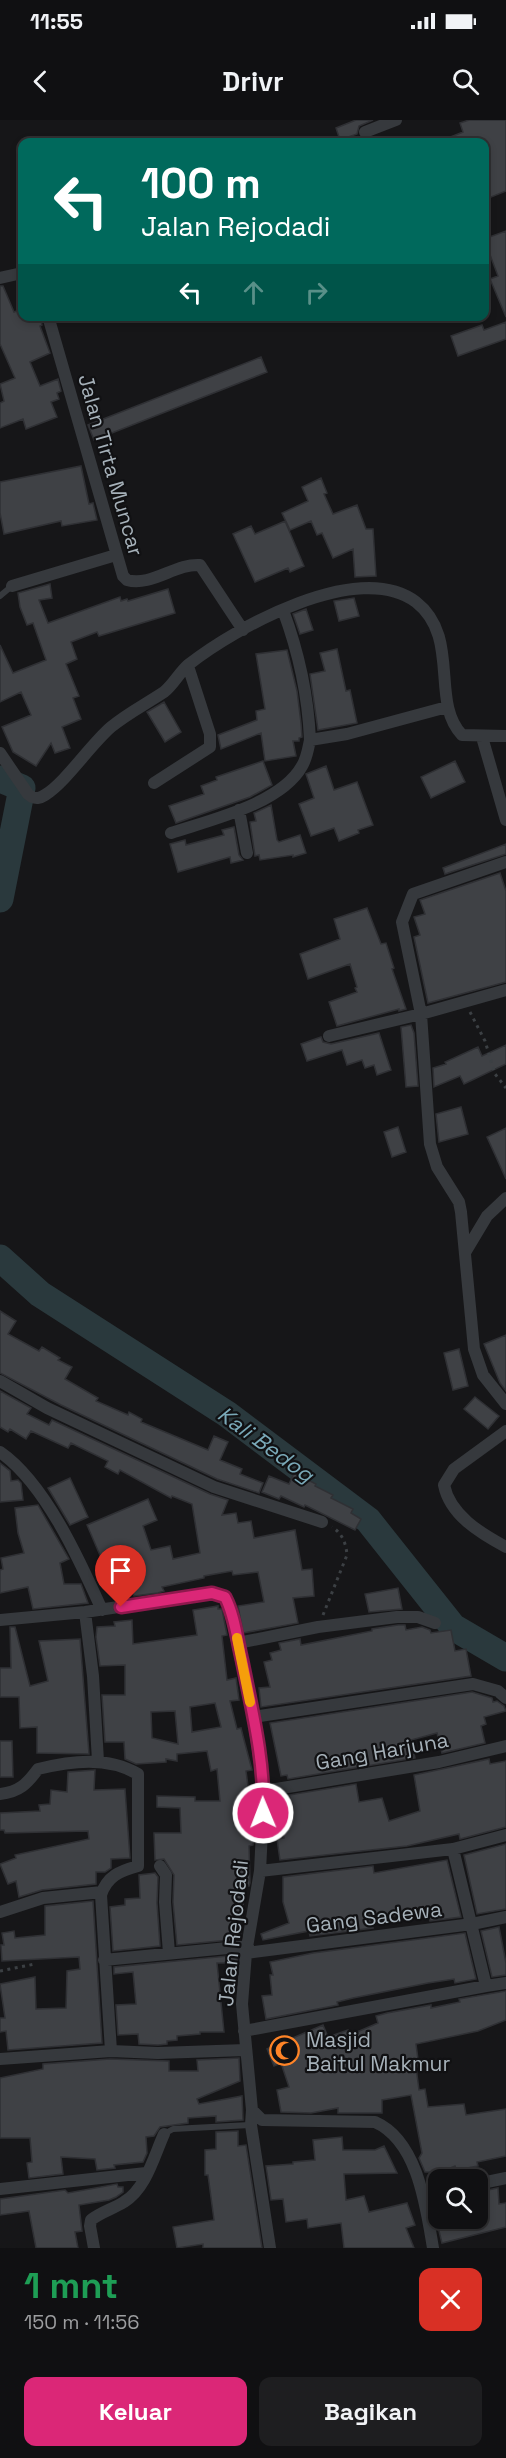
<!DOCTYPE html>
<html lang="id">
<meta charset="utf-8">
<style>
:root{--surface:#101012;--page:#1e1e20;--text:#f1f3f6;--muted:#9c9d9f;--line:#303032;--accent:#db2777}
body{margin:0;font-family:"Space Grotesk",sans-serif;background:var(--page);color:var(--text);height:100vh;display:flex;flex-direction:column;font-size:22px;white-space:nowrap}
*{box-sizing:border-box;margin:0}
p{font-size:20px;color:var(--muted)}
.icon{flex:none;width:33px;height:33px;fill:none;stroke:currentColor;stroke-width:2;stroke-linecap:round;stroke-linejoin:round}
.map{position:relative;height:2128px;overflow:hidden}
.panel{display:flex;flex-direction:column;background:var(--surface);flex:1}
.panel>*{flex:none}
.hud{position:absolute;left:18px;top:18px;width:471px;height:183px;border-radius:12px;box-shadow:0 3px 9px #0003,0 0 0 2px var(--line);background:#00695c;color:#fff;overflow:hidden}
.controls{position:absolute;left:428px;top:2049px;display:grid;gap:12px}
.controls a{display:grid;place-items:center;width:60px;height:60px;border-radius:12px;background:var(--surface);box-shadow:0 3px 9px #0003,0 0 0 2px var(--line);font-size:30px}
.pin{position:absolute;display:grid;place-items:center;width:51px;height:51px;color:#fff;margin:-62px -26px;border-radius:50% 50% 50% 0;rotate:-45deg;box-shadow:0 0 6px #0007}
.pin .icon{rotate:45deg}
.me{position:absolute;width:66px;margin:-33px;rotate:359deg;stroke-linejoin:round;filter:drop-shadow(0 0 4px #0008)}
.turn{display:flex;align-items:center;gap:21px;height:126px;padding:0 24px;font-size:27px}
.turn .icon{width:78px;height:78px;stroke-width:2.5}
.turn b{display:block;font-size:42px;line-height:51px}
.lanes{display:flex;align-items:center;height:57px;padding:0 24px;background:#0003;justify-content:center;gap:30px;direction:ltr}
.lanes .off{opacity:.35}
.round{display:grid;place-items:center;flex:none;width:63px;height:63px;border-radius:12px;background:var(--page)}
.summary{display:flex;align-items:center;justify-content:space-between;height:102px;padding:0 24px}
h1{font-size:36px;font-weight:700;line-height:45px;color:#1e9e55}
.primary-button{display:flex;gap:12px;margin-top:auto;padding:12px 24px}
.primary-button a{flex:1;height:69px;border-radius:12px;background:var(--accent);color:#fff;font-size:24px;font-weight:700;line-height:69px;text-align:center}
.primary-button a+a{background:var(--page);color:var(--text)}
.status{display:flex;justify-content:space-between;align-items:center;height:42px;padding:0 30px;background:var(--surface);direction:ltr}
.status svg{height:16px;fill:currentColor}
header{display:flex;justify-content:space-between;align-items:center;height:78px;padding:0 24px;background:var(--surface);font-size:27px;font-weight:700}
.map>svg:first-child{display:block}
</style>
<div class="status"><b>11:55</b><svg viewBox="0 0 49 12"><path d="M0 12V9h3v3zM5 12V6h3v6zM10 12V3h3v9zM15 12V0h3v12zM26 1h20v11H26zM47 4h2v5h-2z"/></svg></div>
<header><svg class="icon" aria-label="back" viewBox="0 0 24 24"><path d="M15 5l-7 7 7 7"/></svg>Drivr<svg class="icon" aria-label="search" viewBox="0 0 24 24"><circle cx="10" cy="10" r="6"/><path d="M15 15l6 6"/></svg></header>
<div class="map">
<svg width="506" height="2128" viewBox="0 0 506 2128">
<rect width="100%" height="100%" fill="#161618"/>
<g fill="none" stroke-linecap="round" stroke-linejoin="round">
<path stroke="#2a393d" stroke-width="27" d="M0,659L22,668L0,779
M0,1138L40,1174L227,1294L368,1400L453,1507L506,1538"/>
</g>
<path fill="#3f4145" stroke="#2f3034" stroke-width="1.5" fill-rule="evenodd" d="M356,0H373L359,6L357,14L340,20L336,8Z
M469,0H506V71L484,80V22H438L463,12L460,3Z
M506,111V197L490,159L498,156L484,119Z
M0,166H3L14,192L22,189V196H40L42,205L40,206L50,233L30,242L40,266L58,259L61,271L57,273L59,279L51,282L57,297L26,309L23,299L0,308V283L4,281L0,264L15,258L0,224Z
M506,202V219L458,236L451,216L482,205L484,210Z
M261,237L267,252L94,320L88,305Z
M81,346L89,384L93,383L97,400L62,406L61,401L4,414L0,393V362Z
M321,358L327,373L324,374L333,394L357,385L366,409H373L376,456L355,457L353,429L333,438L322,413L317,415L311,401L290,410L282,393L308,381L302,367Z
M285,401L304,446L290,452L288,448L255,462L233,414L251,406L255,414Z
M50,464L52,478L39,480L48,503L120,477L121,481L127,479L128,481L168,469L175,493L99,516L97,512L71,522L77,539L66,544L79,576L73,578L81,599L62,607L70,628L55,633L51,623L36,646L13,632L2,607L31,595L21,572L0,582V525L13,553L46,540L33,503L27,505L20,487L18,473Z
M354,478L359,496L339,501L334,481Z
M306,489L313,510L300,514L293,494Z
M337,529L346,571L350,570L357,603L318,610L310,554L325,551L320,533Z
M287,530L297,571L301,603L302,617L299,618V621H293L296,636L265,641L261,613L221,629L218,615L257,600L256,591L265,589L256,534Z
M164,582L181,612L165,622L147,592Z
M263,641L272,665L250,677L176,703L169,686L204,674L201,666L217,660L216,657Z
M455,641L465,662L431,678L421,657Z
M326,646L334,670L357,662L373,705L358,710L359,713L339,721L334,708L311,716L299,684L314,678L306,654Z
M271,685L277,720L279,722L300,715L306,733L293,737V735L260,740L259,735L255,736L250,702L256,701L254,693Z
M234,707L239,735L243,740L231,743L230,737L178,752L170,724L185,720L186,725L224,715L222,710Z
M506,724V734L445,754L443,748Z
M500,753L506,771V862L428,883L414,817L420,815L414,797L425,794L420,780Z
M367,788L381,824L386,823L394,848L392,849L406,889L399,891V889L337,906L329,882L357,872L355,868L357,867L350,844L308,859L300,834L340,819L334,799Z
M411,905L414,913L418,966L406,967L401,907Z
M379,913L391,950L377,955L374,945L365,948L362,940L347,945L342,930L307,941L301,924L321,917L323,922L331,924Z
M506,925V944L464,964L460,956L434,967L433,948L446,944L445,942L478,927L482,936Z
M461,987L468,1014L439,1022L436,994Z
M398,1007L406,1032L392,1037L384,1012Z
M506,1008V1059L487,1017Z
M0,1191L16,1201L8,1214L39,1231L42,1227L60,1238L58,1240L72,1247L65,1259L98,1278L96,1281L128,1295L129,1292L142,1299L141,1302L208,1330L214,1316L228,1322L220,1340L242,1349L240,1354L263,1363L259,1373L217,1359L61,1285L0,1253Z
M506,1215V1271L500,1263L484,1224Z
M459,1229L468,1266L453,1270L444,1233Z
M0,1271L31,1288L27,1294L49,1305L52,1300L210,1374L228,1380L222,1395L236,1393L238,1403L251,1401L254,1418L295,1410L302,1450L312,1449L314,1476L293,1478L298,1503L243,1513L238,1486L264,1482L258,1452L233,1455L232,1451L204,1456V1458L162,1467L164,1471L158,1473L134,1476L128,1462L114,1468L87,1405L148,1379L157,1400L143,1406L151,1430L170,1426L173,1439L200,1433L192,1384L172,1376L171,1378L120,1350L118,1354L105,1347L108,1341L71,1323L68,1328L31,1311L26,1319L10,1309L8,1312L0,1307Z
M475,1277L499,1296L488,1309L464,1289Z
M0,1343L10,1351L11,1361L18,1360L21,1363L23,1380L0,1382Z
M294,1353L316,1364L315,1366L333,1375L331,1378L353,1389L351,1393L361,1399L355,1410L305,1385L304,1387L281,1376L279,1379L262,1372L269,1356L289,1364Z
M70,1358L88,1397L70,1405L48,1368Z
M38,1385L69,1439L60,1443L64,1464H81L88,1483L33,1489L28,1467L0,1473V1450L3,1449L1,1438L24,1433L18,1413L15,1388Z
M398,1468L402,1489L369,1492L365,1474Z
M218,1486V1489H222L227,1515L222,1516L227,1560L236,1558L239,1580L230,1581L237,1609L241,1608L243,1616L252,1650L246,1651L254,1711L253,1725L249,1726L250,1763L249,1766H245L240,1819L177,1825L173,1782L174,1755L164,1739L155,1740L154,1713H181L180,1688L157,1687V1676L195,1677V1681H220L217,1649L211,1651L207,1631L177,1634V1641L166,1639V1642L136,1644L125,1639L124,1622H105L102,1575H125V1545L100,1546L96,1517L97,1507L115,1506L114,1502L132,1500L133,1524L197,1515L193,1490ZM215,1583L221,1607L192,1612L190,1587ZM175,1591L178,1624L152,1618L151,1592Z
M398,1505H405L406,1510L422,1507L430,1510L431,1513L451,1510L455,1531L466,1529L471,1556L261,1587L259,1568L270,1567L264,1542L272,1540L270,1533L281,1530L279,1523L300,1519L301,1525L372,1511V1509Z
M10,1507H15L30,1566L48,1561L39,1521L80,1519L89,1634L37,1633V1607L20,1608L19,1577H0V1548H11Z
M472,1572L492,1578L493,1582L497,1581L504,1586L506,1591L484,1597L486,1604L481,1606L485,1623L442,1633L437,1613L411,1620L415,1638L288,1659L287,1655L281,1656L270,1603Z
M0,1621H12L13,1657H0Z
M489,1639L490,1644L506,1641V1707L460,1719L459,1714L407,1726L280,1740L277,1719L284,1718L280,1705L287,1703L281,1680L290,1678L289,1675L356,1664L359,1682L382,1678L389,1701L420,1691L414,1655Z
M95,1650L94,1670L125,1669L130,1738L111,1739V1748L105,1752H96V1764L42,1770L19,1777L16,1761L8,1764L0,1744L16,1738L15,1735L89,1719L88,1711L5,1713L4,1710H0V1693L40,1691L39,1685L50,1684L51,1670L67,1672L68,1652Z
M506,1724V1789L477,1794L464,1735Z
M447,1740L461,1797L430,1801L428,1792L420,1794V1791L371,1800L373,1808L310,1816L309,1811L263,1820L261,1814L289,1803L283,1782V1757L373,1746L374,1753Z
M155,1753L158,1757L157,1783L160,1826L113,1831L110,1787L125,1785V1779L140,1778L139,1755Z
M93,1781L102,1923L8,1930L6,1911L0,1912V1898H5L0,1864L35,1857L36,1889L66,1888L67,1851L80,1849L79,1837L2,1841L1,1825H4L2,1813L14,1811L15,1818L45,1815V1786Z
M499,1807L506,1843V1855L492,1857L481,1811Z
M465,1813L476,1859L455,1863L454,1859L428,1863L353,1878L337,1882L338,1885L266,1899L262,1876L272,1875L270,1855H273L270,1842L313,1833Z
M238,1835L237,1843H217L224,1912H200V1914L177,1916V1920L167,1921V1924L158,1925L139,1924L138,1914L118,1915L116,1885L136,1884L133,1852L114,1854V1847Z
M506,1871V1900L478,1911L416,1924L419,1947H416L419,1970L425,1969L428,1987L464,1984L466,1995L506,1989V2036L477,2042L478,2046L456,2050L455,2046L441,2052H425L419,2038L422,2033L411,1975L382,1980V1993H338V1988L311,1993L281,1992L277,1970L289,1967L281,1943L274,1946L267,1929L323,1905L328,1917L348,1910L350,1915L378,1903L376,1896L387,1893L431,1885V1888L460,1882L459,1879Z
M239,1938L240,1961L197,1979L199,1984L242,1976L243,2000L216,2002V1996L188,1998V2003L160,2007L154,2016L146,2017L147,2033L143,2042L114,2045L115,2048L97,2050L95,2039L61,2037L63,2054L29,2058L27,2043L32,2042L30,2018H0V1958L43,1949V1944L110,1939L169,1941V1951H198L197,1940Z
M238,2011V2026L246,2025L262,2128H203V2124L177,2128L173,2107L214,2100L208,2055H205V2030L216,2029V2012Z
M342,2017L343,2030H375L384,2026L397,2053L344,2054L346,2080L364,2076L369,2092L407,2083L415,2105L406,2108L414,2128H344L341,2103L308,2108L307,2099L286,2102L283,2079L271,2080L266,2046L293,2044V2042L315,2040L313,2020Z
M117,2064L118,2067H123V2072L116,2077L109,2080L79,2085L82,2111L75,2112L78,2128H36L29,2091L0,2095V2079L65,2070L68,2073Z
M498,2068L499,2084L506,2083V2107L442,2123L437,2103L458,2098H477V2072Z"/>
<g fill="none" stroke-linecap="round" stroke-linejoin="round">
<path stroke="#3c4044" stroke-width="3" stroke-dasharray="3 4.5" stroke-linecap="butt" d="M470,892L485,921L495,954L506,968
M323,1495L347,1435C346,1423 342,1413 332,1407
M0,1851L35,1844"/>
<path stroke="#36393d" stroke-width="6" d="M0,476L12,466
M164,2014L173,2009L250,2005"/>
<path stroke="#36393d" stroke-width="12" d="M365,12L396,0
M0,158L22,153
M48,196L123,456L127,460C151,467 176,443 200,445L243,510
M12,466L116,435
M283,490C299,533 308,573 310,620L347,614L447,587
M482,617L506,700
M0,633L28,674L32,677C37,679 40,678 45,675C66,662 90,625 111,607C128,593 146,584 164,572C173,565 179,553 188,545C236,507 359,439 416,482C461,517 430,582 462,615L506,616
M154,663L210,627V614L188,546
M239,690L247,733
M171,713C210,700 281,684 302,646C307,638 308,629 310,620
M506,742L413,774L402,802L421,894L430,1024L437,1047L459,1082L461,1092L474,1229L483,1255L506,1284
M329,916L421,894L506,870
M466,1131L487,1096L506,1078
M0,1261L47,1288L214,1367L322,1402
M506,1311L454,1349L444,1365C450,1395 480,1413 506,1427
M0,1332C45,1363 80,1441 102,1490
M85,1492L93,1556L98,1641
M0,1500L85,1492L212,1473L225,1477L229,1484L253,1597L264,1671L260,1751L246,1833L242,1884L252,1990L251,2005L270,2128
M238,1523L318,1507L397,1497H418L435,1503
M253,1597L473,1564L498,1571L506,1578
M264,1671L439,1642L506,1626
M0,1674C19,1672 27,1664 38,1649C71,1641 107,1636 138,1654V1746C120,1751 107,1756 101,1775L111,1931
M160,1746L166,1755L165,1782L169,1833
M260,1751L453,1729L506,1715
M0,1792L43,1778L102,1772
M246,1833L472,1804L506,1797
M104,1840L248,1826
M486,1866L506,1863
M244,1911L486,1866L453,1729
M0,1939L111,1931L158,1933L246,1930
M252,1990L262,2000L375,2002C418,2021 426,2087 433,2128
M477,2064L506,2058
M0,2069L146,2053
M423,2075L438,2072
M94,2128L90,2106L91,2100C101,2092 113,2089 124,2082C146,2069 154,2036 164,2014"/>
</g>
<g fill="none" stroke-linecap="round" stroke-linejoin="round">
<defs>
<path id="route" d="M121,1487L212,1473L225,1477C235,1496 237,1520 242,1540C252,1590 265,1642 263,1693"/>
</defs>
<use href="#route" stroke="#8e194d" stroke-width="15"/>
<use href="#route" stroke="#db2777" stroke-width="10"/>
<path stroke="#f59e0b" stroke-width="10" d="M237,1518L250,1582"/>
</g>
<defs>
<symbol id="mosque-ring" viewBox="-11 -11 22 22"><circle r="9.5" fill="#111113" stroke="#ff8427" stroke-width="1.5"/><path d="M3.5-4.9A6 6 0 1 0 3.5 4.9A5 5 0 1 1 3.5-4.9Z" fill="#ff8427"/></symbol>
</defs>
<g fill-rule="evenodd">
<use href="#mosque-ring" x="268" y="1914" width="33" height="33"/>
</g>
<g text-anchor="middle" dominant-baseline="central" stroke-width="4.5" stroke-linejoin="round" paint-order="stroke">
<g font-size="21" fill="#a6b1b9" stroke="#111113">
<text transform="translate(111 345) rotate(74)">Jalan Tirta Muncar</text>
<text transform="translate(382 1631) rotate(-10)">Gang Harjuna</text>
<text transform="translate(374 1797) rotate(-7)">Gang Sadewa</text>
<text transform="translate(233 1813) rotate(-84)">Jalan Rejodadi</text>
</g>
<g font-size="21" fill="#a6b1b9" stroke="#111113" text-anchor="start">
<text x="306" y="1919">Masjid<tspan x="306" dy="24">Baitul Makmur</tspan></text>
</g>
<g font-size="22" font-style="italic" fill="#7aa9b8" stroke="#111113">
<text transform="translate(266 1324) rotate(36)">Kali Bedog</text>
</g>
</g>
</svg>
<div class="controls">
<a><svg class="icon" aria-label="search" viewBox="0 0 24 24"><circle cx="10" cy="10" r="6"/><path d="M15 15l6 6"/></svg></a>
</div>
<div class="pin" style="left:121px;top:1487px;background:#d93025"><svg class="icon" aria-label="arrive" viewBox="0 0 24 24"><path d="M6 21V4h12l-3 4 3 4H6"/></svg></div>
<svg class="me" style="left:263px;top:1693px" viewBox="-20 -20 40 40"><circle r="17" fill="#db2777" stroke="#fff" stroke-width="3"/><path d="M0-11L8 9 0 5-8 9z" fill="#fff"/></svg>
<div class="hud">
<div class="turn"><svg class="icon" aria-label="left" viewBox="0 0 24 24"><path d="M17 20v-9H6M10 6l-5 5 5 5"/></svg><div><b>100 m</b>Jalan Rejodadi</div></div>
<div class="lanes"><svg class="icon" aria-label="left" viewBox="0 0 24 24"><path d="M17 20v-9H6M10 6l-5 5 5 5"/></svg><svg class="icon off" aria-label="ahead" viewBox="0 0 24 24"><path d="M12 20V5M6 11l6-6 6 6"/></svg><svg class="icon off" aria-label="right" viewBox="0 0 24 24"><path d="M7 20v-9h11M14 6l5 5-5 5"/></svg></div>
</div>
</div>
<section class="panel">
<div class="summary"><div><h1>1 mnt</h1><p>150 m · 11:56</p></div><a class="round" style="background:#d93025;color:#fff"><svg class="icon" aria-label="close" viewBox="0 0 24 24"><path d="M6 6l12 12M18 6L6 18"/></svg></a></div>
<div class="primary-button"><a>Keluar</a><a>Bagikan</a></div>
</section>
